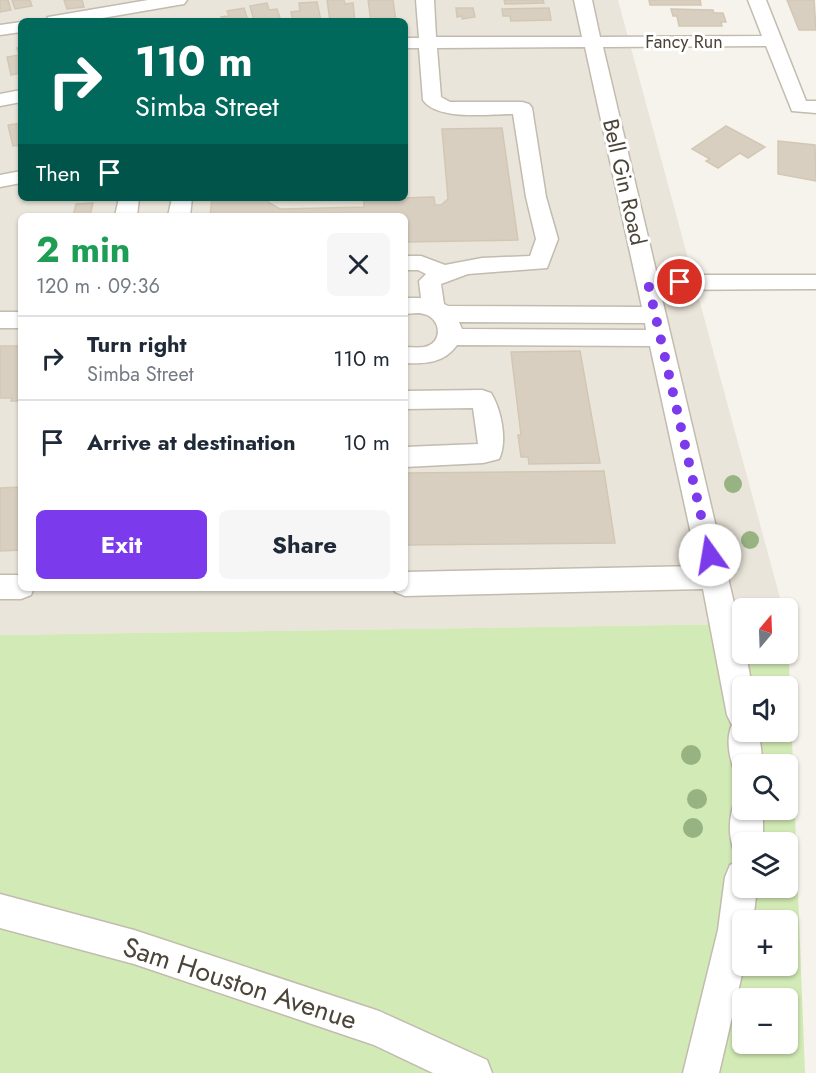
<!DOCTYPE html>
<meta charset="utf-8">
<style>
:root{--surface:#fff;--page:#f6f6f7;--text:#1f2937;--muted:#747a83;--line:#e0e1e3;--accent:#7c3aed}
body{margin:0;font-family:Jost,sans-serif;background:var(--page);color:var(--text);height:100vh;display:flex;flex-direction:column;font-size:22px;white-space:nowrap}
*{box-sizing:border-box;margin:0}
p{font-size:20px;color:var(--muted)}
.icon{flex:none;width:33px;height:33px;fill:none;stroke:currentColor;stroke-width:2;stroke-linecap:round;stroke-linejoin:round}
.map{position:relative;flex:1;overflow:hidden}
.panel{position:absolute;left:18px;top:213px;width:390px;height:378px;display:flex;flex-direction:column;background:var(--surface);border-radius:9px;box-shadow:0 2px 4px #0004}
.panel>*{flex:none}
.hud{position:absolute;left:18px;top:18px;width:390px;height:183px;border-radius:9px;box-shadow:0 2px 4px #0004;background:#00695c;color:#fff;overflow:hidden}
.needle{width:39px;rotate:19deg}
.tools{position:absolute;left:732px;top:598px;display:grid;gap:12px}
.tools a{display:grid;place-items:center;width:66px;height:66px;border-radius:9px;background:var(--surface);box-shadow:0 2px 4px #0004;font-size:30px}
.pin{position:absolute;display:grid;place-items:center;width:51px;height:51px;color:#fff;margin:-26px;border:3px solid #fff;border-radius:50%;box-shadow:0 2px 6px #0007}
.me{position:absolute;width:66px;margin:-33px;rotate:347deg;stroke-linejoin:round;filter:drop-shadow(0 0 4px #0008)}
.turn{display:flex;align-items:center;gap:21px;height:126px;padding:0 18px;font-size:27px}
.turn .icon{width:78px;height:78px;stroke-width:2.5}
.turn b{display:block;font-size:42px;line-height:51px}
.then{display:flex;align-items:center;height:57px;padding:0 18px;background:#0003;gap:12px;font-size:22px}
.round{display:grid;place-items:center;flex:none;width:63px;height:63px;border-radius:9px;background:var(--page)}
.head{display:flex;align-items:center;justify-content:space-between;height:102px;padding:0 18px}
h1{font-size:36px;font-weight:700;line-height:45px;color:#1e9e55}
.button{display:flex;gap:12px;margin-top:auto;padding:12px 18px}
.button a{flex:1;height:69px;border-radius:9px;background:var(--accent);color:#fff;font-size:24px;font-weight:700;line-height:69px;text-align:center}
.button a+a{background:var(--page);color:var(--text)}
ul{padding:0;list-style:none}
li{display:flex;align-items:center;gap:18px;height:84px;padding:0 18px;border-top:2px solid var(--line)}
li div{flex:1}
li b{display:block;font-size:22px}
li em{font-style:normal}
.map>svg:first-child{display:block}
</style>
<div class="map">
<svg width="816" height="1073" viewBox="0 0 816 1073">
<rect width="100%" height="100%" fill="#f6f3ec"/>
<path fill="#eae5da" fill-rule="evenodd" d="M0,0H618L783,609H742V624L0,635ZM21,21H405V198H21ZM21,216H405V588H21Z"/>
<path fill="#d2eab5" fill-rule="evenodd" d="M742,624V654H788V636L805,1073H0V635ZM742,687H788V732H742ZM742,765H788V810H742ZM742,843H788V888H742ZM742,921H788V966H742ZM742,999H788V1044H742Z"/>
<path fill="#d8cfc1" stroke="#d3c7b4" stroke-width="1.5" d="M0,0H8L11,10L0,12Z
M12,0H30L32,6L15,9Z
M64,0H82L84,7L67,9Z
M327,0H344L345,4L353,3L355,21H330Z
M368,0H393L396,21H371Z
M504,0H543L544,3L505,4Z
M649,0H700L701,5H650Z
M787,0H814L816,30H799Z
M317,2L321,21H293L291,12L300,11L299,3Z
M267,3L269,10L277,9L281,21H254L250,6Z
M244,8L248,21H222L221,17L229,16L227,11Z
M456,8H473L475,17L462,19V16L457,17Z
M549,8L551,20L511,21L510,16H503L502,9Z
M671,9L713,10L714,13H723L726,22H721L722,26H679L677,16H673Z
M21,47V73L11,75L7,57L19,55L17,48Z
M21,123V145L13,146L8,125Z
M726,126L765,147L748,158L740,153L718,168L706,161L710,159L692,149Z
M502,128L518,240L405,242V216H210L212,198H268V202L280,209L364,207V199L434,197L435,205H441L448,199L442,129Z
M778,141L815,145L816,181L778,174Z
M93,203L90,216H73L76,204Z
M0,346H21V401H11L12,398H0Z
M580,351L600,463L529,464L528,457H521L518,435H521L511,352Z
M604,471L615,543L405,545V473Z
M21,487V550L0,551V488Z"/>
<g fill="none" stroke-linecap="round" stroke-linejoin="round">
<defs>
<path id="minor" d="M148,0H187L184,4L178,5L85,21H45L48,17L54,16Z
M416,0H434L436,37H582L574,0H592L600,37L762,36L748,0H766L806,101H816V113L792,111L766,46L603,47L657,275H816V289L660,290L742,637V654H746L752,687H742V732H759L763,765H742V778L736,775C730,761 725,739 732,725L727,715L703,589L405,596L395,592L393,588H405V572L698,566L650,346L457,345C444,363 426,364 405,363V347C411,347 418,348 424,347C444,343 441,318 424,314C418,312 411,314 405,314V298H421L419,281L426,274L418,270H405V256H421L445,265L482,258L530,256L536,239L526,197L513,114C490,114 437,121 423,100L419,48H405V38H419ZM585,47L642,307L448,306L444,304L441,284L468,274L547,268L558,239L546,197L532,108L529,104L522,102H450L441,97L437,48ZM459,322L645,323L646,330L462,329Z
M21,22V32L0,35V25Z
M21,90V102L0,106V94Z
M21,171V183L0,187V175Z
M119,198H139L137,216H115Z
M172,198H192L190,216H168Z
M0,312H21V328H0Z
M482,390L491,393C501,409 508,441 499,459L483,463L405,467V447L478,444L473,408L405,409V391Z
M0,575H21V588H34L31,595L21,599H0Z
M742,796V810H763V843H742V857L735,854C728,837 728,816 736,799Z
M742,860V888H757L753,921H742L744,966L719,1073H683L718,930L725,877L730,865Z
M0,894L134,930L379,1011L487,1060L492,1073H433L374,1045L134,964L0,928Z"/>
</defs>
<use href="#minor" stroke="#c2bbae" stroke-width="3"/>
<use href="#minor" fill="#fff" fill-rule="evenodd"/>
</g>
<g fill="#97b381">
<circle cx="733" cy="484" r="9"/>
<circle cx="750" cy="540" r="9"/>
<circle cx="691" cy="755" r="10"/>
<circle cx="697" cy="799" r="10"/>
<circle cx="693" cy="828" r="10"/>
</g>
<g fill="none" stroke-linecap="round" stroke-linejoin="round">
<path stroke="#7c3aed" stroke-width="10" stroke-dasharray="0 18" d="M680,282L648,283L710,555"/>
</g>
<g text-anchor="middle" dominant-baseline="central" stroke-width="6" stroke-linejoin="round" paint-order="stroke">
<g font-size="18" fill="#4b4439" stroke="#fff">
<text x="684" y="42">Fancy Run</text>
</g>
<g font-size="22" fill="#4b4439" stroke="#fff">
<text transform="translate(625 182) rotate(77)">Bell Gin Road</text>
</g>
<g font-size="27" fill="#4b4439" stroke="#fff">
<text transform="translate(240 983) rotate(18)">Sam Houston Avenue</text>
</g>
</g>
</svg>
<div class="tools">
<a><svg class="needle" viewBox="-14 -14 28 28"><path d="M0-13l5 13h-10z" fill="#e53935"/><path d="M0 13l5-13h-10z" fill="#747a83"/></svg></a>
<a><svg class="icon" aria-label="sound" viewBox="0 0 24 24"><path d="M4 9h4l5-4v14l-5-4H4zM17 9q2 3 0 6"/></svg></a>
<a><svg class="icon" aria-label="search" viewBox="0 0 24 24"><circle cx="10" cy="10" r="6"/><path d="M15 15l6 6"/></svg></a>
<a><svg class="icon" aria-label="layers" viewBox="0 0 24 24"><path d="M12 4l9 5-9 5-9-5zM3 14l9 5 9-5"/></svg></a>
<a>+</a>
<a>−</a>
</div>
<div class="pin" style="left:680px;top:282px;background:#d93025"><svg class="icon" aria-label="arrive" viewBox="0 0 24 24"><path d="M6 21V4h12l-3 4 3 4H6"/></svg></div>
<svg class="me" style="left:710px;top:555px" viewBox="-20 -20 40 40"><circle r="19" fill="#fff"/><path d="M0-13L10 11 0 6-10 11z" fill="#7c3aed"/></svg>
<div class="hud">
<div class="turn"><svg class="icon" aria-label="right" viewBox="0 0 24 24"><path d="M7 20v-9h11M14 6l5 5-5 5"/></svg><div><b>110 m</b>Simba Street</div></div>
<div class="then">Then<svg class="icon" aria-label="arrive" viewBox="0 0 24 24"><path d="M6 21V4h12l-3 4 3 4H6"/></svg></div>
</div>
<section class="panel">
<div class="head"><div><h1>2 min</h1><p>120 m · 09:36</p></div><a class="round"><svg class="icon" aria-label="close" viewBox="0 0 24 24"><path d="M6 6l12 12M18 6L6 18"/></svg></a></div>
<ul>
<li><svg class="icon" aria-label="right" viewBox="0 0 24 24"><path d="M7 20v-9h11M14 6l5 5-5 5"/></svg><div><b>Turn right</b><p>Simba Street</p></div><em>110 m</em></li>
<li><svg class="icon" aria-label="arrive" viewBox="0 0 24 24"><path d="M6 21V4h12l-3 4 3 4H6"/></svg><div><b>Arrive at destination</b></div><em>10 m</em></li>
</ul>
<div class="button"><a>Exit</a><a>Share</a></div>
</section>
</div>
